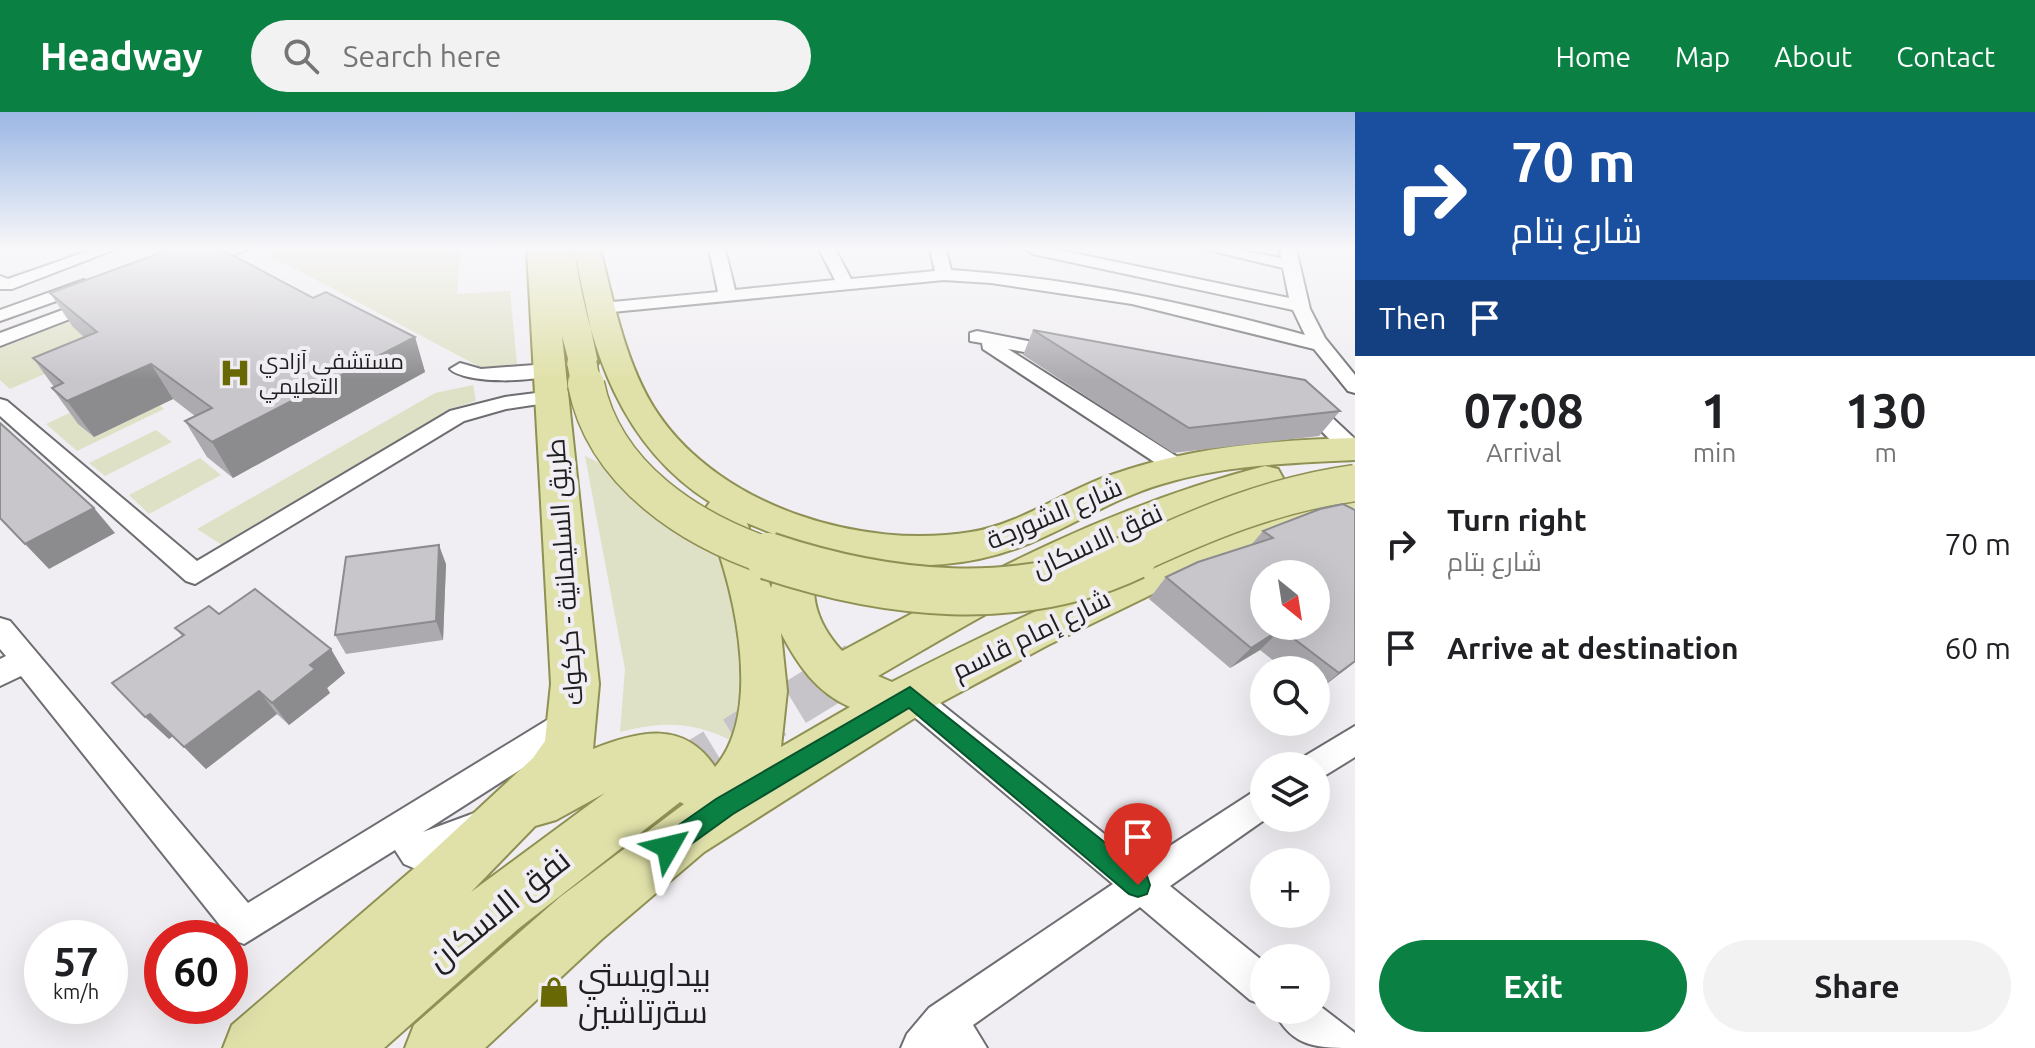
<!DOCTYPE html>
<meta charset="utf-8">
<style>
:root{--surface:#fff;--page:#f2f2f2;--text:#202124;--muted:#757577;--accent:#0b8043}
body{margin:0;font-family:Ubuntu,Cairo,sans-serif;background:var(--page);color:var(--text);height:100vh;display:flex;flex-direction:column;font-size:30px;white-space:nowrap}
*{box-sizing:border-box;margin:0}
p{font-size:26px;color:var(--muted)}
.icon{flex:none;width:44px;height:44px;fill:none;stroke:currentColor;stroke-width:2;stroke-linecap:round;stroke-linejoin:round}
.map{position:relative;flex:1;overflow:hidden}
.side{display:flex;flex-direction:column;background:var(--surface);width:680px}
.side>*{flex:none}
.top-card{background:#1a4fa0;color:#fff;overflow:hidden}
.needle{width:52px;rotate:150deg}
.buttons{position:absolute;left:1250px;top:448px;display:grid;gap:16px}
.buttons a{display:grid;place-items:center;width:80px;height:80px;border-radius:50%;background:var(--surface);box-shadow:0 8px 32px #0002;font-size:40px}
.speed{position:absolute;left:24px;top:808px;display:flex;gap:16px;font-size:40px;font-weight:700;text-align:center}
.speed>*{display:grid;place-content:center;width:104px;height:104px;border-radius:50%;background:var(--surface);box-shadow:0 8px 32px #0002;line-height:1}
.speed small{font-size:20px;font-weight:400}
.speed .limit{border:12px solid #d22;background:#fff;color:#111}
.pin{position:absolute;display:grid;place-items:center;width:68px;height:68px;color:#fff;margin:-82px -34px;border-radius:50% 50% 50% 0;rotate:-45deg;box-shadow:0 0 8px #0007}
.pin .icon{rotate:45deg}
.me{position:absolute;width:88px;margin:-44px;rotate:53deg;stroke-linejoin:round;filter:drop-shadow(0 0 6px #0008)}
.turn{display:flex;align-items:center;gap:28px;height:168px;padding:0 24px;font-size:36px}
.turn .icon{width:104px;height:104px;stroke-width:2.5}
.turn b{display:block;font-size:56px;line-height:68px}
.then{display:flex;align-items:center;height:76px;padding:0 24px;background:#0003;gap:16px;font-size:30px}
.eta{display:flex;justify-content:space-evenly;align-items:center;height:136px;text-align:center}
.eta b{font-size:48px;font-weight:700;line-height:56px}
.primary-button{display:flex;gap:16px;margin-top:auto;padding:16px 24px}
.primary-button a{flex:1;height:92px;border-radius:48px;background:var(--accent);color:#fff;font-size:32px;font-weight:700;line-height:92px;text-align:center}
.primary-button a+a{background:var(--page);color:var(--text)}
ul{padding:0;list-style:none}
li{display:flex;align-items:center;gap:24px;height:104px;padding:0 24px}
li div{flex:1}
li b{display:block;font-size:30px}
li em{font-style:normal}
header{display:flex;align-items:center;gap:48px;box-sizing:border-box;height:112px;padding:0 40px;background:var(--accent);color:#fff}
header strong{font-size:38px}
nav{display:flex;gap:44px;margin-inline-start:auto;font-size:28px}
.search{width:560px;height:72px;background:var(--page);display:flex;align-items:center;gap:20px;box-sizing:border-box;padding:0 28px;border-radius:44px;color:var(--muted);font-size:30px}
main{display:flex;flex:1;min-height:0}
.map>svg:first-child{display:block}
</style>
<header>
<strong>Headway</strong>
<div class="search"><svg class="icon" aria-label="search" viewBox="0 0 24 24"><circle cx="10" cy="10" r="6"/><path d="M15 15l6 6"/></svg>Search here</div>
<nav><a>Home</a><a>Map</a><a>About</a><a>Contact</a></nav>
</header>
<main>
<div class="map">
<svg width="1355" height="936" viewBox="0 0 1355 936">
<rect width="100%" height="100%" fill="#f0eef2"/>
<path fill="#dfe1c7" d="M285,137H461L457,182L510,179L517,252L482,256L271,144L274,140Z
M117,188L102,237L10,277L0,268V234Z
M473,273L476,289L450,297L222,433L197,417L435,281Z
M160,293L164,297L77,339L46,312L78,297Z
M156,318L172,330L105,364L89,351Z
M585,344L620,360L717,433L733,472L744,563L732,629C694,609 661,609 620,620L625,557Z
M200,346L221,363L149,402L129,383Z"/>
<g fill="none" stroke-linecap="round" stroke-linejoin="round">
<path stroke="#c6c4c8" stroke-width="46" stroke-dasharray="46 23" stroke-linecap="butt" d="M676,663L857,553"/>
<path stroke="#c6c4c8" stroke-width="58" stroke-dasharray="58 29" stroke-linecap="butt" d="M668,668L679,661"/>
<defs>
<path id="minor" d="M94,137H116L12,177H0V164L8,167Z
M226,137H249L195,157L187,152Z
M709,137H725L735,178L835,168L819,137H835L851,167L935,159L930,137H946L951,158C1072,166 1188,191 1305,223L1293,198L1033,142L1025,137H1054L1289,186L1283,156L1204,137H1234L1281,146L1280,137H1296L1310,197L1325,226L1355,263V281L1348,279L1314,237L1132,192L991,171L944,168L602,201L593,196L602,191L718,180Z
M84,168L93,173L90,177L0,209V198Z
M95,186L104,191L101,195L0,234V221Z
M977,219L1069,237L1072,241L1062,247L1008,237L1187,351L1190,356L1187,361H1171L983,237L982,231L970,229V221Z
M460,251L481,257L548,252L558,258C544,272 464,272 450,257Z
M552,279L562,285L559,289L506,297L464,309L195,472L186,469L0,304V287L7,289L197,449L450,299L505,285Z
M1303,283L1310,285L1355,327V343L1344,342L1296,293L1293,289L1296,285Z
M0,506L10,509L248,791L562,599L573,595L584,599L588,608L584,617L423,720L480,699L492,703L497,715L492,727L416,757L404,752L395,738L244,832L231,827L21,564L0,574V547L6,544L0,537Z
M910,571L920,575L1142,752L1264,673V706H1267L1170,774L1264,850V893L1250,888L1140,795L973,913L987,936H901L907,922L929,896L1113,772L900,593L895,584L900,575Z
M1355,614V645L1316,669V654H1300L1305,644Z
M1316,891L1355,921V936C1318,936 1291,936 1274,898H1316Z"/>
<path id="primary" d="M527,137H571L575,142L598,251L593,258H571L562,224L599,572L593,637C639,619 684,608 715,655C766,597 732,463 703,400L710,390C621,334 589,236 574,137H600C614,191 626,255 658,302C722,396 863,438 971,420C1021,412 1064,379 1111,363C1190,335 1272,328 1355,326V348C1291,351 1224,353 1162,372C1121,384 1085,406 1046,424C978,457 901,462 828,440C802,473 816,511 842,539C983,463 1109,394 1265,354L1278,357L1283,366L1278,375C1133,415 1007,489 878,564L892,570C963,533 1035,499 1108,466C1193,427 1262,396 1355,378V404L1299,416L1253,433L1048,533L927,598L704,740L602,827L485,936H405L414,913L560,785L684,692L680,690L518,817L384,936H223L232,913L418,753L533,646L545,629L551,572ZM747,411L791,429L779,448L771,476ZM781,521C798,553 816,580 850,595L781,635L787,579ZM605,681L471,780L535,714L556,708Z"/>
</defs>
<use href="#minor" stroke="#6e6d71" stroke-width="4"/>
<use href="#primary" stroke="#8f9053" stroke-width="4"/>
<use href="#minor" fill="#fff" fill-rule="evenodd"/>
<use href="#primary" fill="#e0e1a9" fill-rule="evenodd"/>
<defs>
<path id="primary-bridge-far2" d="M582,251L586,274"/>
<path id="primary-bridge-far1" d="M586,272C604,363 691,419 774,446
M1130,446C1203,412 1274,382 1355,371"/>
<path id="primary-bridge" d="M768,444C885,483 1019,499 1134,444"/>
</defs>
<use href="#primary-bridge-far2" stroke="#8f9053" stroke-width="32" stroke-linecap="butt"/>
<use href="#primary-bridge-far1" stroke="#8f9053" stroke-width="39" stroke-linecap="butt"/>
<use href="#primary-bridge" stroke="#8f9053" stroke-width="50" stroke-linecap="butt"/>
<use href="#primary-bridge-far2" stroke="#e0e1a9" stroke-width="29"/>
<use href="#primary-bridge-far1" stroke="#e0e1a9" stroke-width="36"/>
<use href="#primary-bridge" stroke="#e0e1a9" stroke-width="46"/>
</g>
<path fill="#acaaaf" d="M50,181L313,186L415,225L425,260L233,366L207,345L185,309L195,304L173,287L94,325L78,312L52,276L54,275L33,246L84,225L73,215Z
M1033,218L1340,299L1319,324L1173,341L1023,243Z
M1355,398V550L1316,580V558H1285L1260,538L1230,556L1149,487L1166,465L1251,433L1263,419Z
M446,452L443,528L346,542L335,523Z
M219,502L345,561L327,576L330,581L289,613L277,602L206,657L173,624L169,627L145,605L182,524L175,516Z"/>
<path fill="#8c8b8e" d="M415,225L425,260L233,366L212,330Z
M151,252L173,287L94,325L67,289Z
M94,396L115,421L49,457L25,432Z
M439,433L446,452L443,528L436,509Z
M1281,517L1260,538L1230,556L1251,536Z
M331,537L345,561L327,576L330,581L289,613L272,591L310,553Z
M1355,549V550L1316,580L1339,561Z
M259,579L277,602L206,657L184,635Z
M150,602L173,624L169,627L145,605Z"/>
<path fill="#c8c6cb" stroke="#8c8b8e" stroke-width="2" fill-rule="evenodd" d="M171,137H221L313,186L326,180L415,225L212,330L185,309L212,296L151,252L67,289L52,276L63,271L33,246L97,220L50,181Z
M1033,218L1305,268L1340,299L1189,316Z
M0,311L94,396L25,432L0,406Z
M1343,392L1355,398V549L1339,561L1281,517L1251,536L1166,465L1198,450L1273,426L1263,419L1320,397ZM1264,462H1316V514H1264Z
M439,433L436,509L335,523L346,445Z
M255,477L331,537L310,553L315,557L272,591L259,579L184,635L150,602L145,605L112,571L184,523L175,516L209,494L219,502Z"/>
<linearGradient id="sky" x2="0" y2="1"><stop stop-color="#9bb7e4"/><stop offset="0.51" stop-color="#f8f7f9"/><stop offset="1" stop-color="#f8f7f9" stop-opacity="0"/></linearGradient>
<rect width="1355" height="268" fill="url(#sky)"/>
<path fill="#0b8043" stroke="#07532c" stroke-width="2" d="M910,575L1147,764L1150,773L1147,782L1138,785L1129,782L909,596L733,702L676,743L668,747L659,743L656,735L659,727L716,687Z"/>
<defs>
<symbol id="hospital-bare" viewBox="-9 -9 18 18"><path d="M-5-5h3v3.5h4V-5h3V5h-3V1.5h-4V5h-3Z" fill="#686804" stroke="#f0eef2" stroke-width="2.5" paint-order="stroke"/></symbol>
<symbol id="shop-bare" viewBox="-9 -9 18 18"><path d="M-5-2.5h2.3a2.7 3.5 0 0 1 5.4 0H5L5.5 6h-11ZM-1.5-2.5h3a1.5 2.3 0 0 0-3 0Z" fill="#686804" stroke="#f0eef2" stroke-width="2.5" paint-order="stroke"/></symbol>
</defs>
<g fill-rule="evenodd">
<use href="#hospital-bare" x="213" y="239" width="44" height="44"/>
<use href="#shop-bare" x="532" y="858" width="44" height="44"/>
</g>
<g text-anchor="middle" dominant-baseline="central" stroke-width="8" stroke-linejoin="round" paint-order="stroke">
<g font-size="22" fill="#1f1e20" stroke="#f0eef2" text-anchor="start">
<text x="259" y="248">مستشفى آزادي<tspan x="259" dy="25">التعليمي</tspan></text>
</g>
<g font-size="26" fill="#1f1e20" stroke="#f0eef2">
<text transform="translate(1054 401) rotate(-23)">شارع الشورجة</text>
<text transform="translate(1097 428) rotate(-25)">نفق الاسكان</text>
<text transform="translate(564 460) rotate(-94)">طريق السليمانية - كركوك</text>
<text transform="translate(1031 522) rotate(-26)">شارع إمام قاسم</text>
</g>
<g font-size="32" fill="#1f1e20" stroke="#f0eef2">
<text transform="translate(498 797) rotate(-39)">نفق الاسكان</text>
</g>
<g font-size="32" fill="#1f1e20" stroke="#f0eef2" text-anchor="start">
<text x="578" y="862">بيداويستي<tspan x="578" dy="37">سةرتاشين</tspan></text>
</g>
</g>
</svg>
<div class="buttons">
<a><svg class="needle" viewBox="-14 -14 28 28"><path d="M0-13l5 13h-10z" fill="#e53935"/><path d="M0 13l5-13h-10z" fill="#757577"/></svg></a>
<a><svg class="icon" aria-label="search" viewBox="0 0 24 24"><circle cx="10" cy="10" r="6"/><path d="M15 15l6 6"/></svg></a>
<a><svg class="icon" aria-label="layers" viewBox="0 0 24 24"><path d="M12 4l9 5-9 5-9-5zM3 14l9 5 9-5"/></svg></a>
<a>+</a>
<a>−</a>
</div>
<div class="speed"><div>57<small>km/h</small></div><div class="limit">60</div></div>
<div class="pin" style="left:1138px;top:773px;background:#d93025"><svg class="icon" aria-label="arrive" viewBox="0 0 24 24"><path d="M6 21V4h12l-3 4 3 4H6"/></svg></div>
<svg class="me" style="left:668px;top:735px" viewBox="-20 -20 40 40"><path d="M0-17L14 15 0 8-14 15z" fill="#0b8043" stroke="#fff" stroke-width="4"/></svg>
</div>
<section class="side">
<div class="top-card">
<div class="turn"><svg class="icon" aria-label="right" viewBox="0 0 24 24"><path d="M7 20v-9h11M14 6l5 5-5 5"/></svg><div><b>70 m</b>شارع بتام</div></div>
<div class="then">Then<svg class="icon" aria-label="arrive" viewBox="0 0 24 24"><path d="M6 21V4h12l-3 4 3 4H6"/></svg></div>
</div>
<div class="eta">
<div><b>07:08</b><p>Arrival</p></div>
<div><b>1</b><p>min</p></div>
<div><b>130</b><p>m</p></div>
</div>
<ul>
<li><svg class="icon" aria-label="right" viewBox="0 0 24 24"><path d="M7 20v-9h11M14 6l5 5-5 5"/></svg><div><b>Turn right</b><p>شارع بتام</p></div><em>70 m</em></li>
<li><svg class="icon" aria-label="arrive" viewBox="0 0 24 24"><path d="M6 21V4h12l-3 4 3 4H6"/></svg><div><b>Arrive at destination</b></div><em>60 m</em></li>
</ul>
<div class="primary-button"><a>Exit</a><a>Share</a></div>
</section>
</main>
